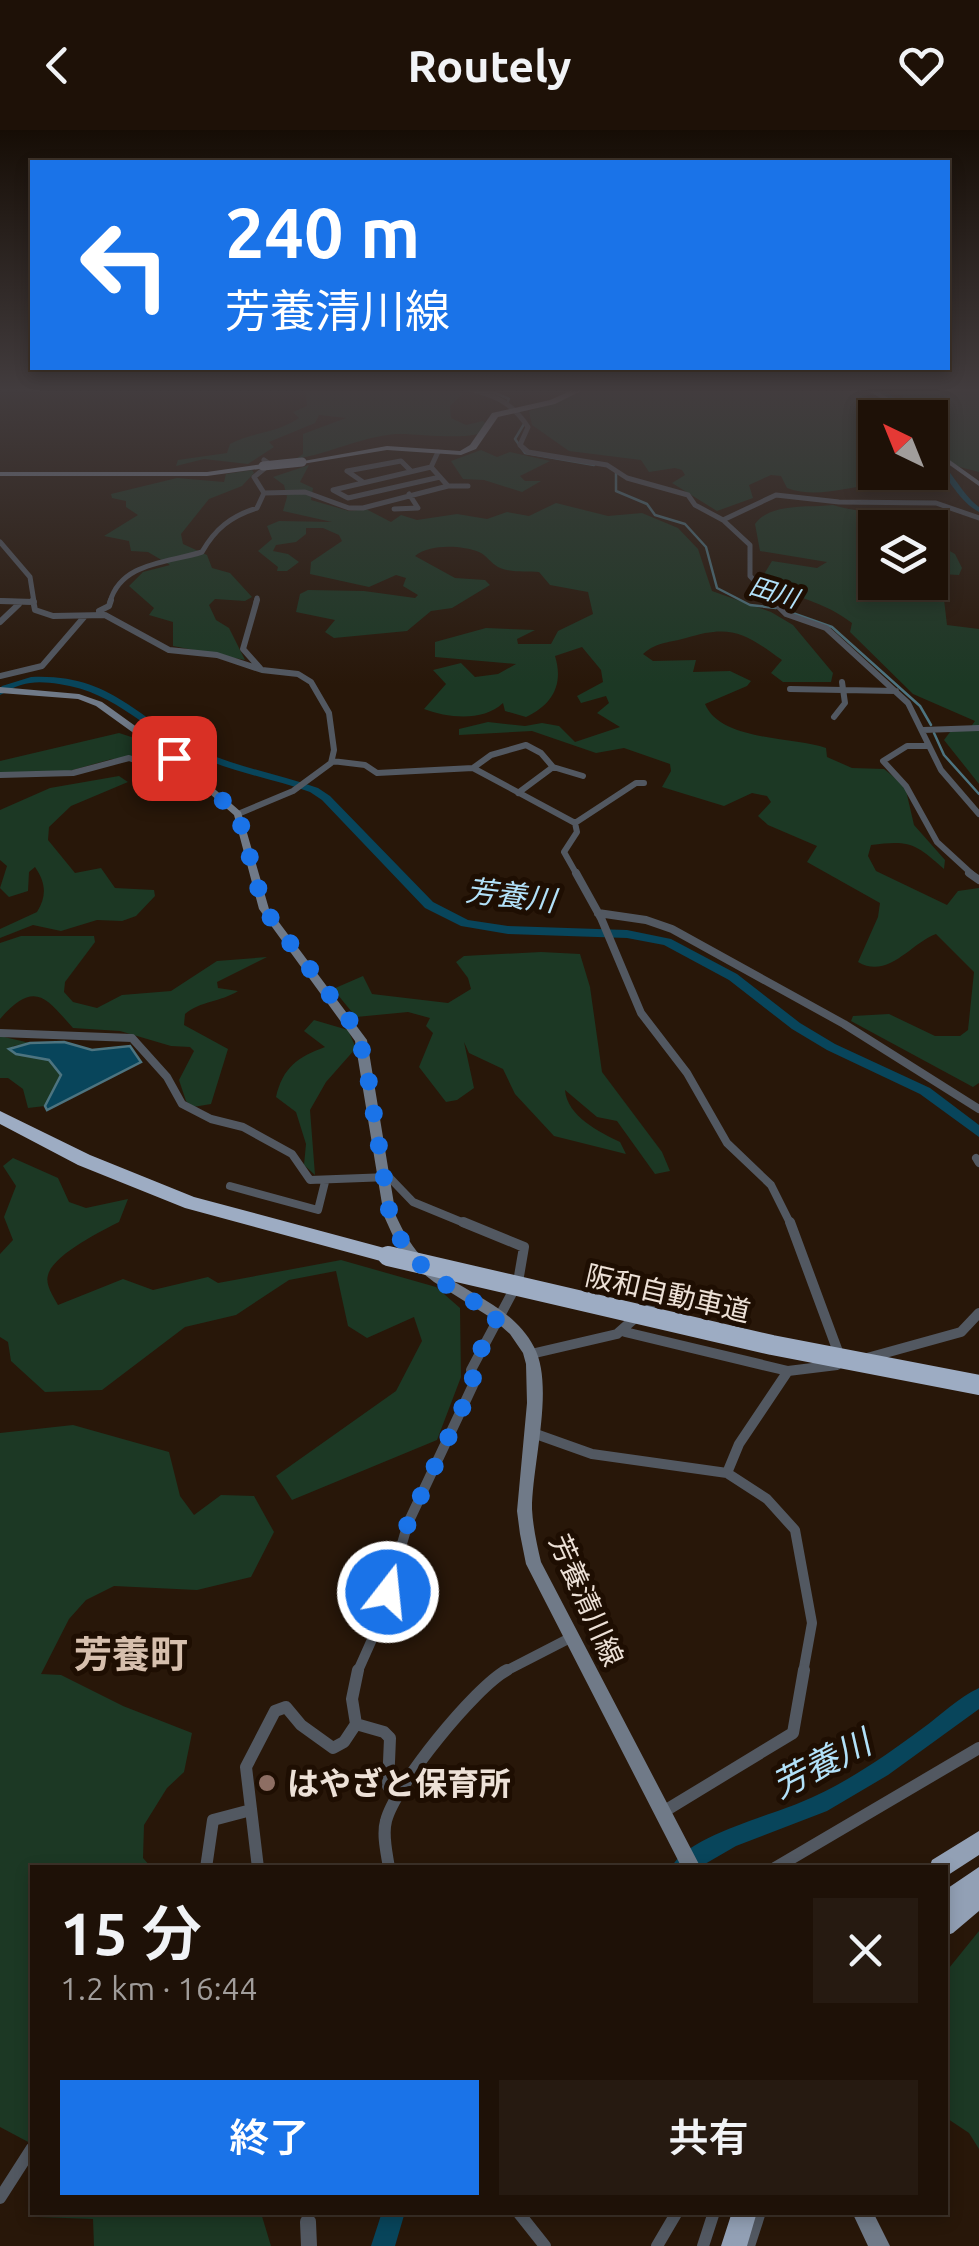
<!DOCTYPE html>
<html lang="ja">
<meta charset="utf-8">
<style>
:root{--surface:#1e1107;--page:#261a11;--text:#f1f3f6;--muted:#a19d9b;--line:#3c3128;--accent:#1a73e8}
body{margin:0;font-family:Ubuntu,"Noto Sans JP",sans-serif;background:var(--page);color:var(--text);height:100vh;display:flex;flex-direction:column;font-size:38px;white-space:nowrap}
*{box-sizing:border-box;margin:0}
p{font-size:32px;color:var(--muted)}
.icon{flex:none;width:55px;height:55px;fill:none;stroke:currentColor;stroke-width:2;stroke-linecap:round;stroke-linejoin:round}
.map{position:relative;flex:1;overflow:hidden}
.side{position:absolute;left:30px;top:1735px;width:918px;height:350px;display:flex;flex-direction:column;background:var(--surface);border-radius:0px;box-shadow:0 5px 15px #0003,0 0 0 2px var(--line)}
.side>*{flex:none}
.hud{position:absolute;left:30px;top:30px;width:920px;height:210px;border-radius:0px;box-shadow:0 5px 15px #0003,0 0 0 2px var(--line);background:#1a73e8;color:#fff;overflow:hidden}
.needle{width:65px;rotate:317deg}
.controls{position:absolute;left:858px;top:270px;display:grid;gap:20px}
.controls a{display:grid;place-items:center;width:90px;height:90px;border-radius:0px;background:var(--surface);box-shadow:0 5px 15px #0003,0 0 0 2px var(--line);font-size:50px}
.pin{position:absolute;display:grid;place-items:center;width:85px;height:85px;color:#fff;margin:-42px;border-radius:20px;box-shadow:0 5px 15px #0006}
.me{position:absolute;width:110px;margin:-55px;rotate:16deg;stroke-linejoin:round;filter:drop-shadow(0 0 8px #0008)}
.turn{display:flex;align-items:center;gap:35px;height:210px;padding:0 30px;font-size:45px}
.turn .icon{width:130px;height:130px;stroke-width:2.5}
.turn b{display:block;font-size:70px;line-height:85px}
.round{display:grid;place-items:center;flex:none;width:105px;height:105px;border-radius:0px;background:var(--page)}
.head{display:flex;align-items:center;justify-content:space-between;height:170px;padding:0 30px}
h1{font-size:60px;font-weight:600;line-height:75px}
.action{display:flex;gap:20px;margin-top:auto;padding:20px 30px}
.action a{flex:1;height:115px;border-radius:0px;background:var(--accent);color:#fff;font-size:40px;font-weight:600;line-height:115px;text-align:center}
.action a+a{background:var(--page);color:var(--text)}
header{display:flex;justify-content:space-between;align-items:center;height:130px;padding:0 30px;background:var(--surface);font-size:45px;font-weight:600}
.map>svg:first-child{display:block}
</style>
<header><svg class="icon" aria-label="back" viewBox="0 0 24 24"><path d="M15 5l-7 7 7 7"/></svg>Routely<svg class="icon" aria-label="heart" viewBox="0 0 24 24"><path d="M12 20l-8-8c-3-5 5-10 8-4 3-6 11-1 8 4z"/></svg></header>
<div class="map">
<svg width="979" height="2116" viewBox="0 0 979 2116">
<rect width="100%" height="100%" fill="#281709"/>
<path fill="#1c3824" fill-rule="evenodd" d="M305,258H450L462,264L450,276L451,288L466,295L483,291L491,298C473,313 420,303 396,304C360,307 331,323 296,329L303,324V304L346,288L319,285L315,293L269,312L274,317L248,334L204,329L176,336L178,330L227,323L230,314C254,301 273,305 299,288L293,282L307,276Z
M594,258L852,261L879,273L899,287L875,288V342H930V333L941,343L922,360C907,358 889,354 874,355C844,357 817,369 787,358L781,346L771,345L749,355L753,368L717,381L672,353L685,345L682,340L675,338L649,342L641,330L569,321L532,295L529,281Z
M886,258H979V342L952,335L931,318L949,312L950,302L916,283L919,278L912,273L896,272L904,267Z
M481,320L497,327L510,322L550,331L520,346L525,351H541L522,362L484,350L463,349L451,331Z
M309,335L300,352L313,358L311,370L349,381L366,379L391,392L401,385L417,390L457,384L487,389L507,382L529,386L556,373L608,386L642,383L678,398L698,419L712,461L771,482L793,495L833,543L831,552H783L771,543L782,530C745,503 731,494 686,508C670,513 658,511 643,524L653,531L696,530L693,542L730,541L751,551L747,556L705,574C720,611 794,607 826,618L827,627L852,638L884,639L905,656L914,695L945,730L944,739C915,713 909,710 871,715L868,726L876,741L947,775L958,761L979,758V953L973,957L851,891L853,886L889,884L935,906H960L968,900L974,842L936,804C911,813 888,850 858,832L878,787L880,773L807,732L817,716L768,695L758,686L771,672L767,666L752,663L724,676L662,657L671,641L670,634L624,618L596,623L532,601L459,605V599L488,592L525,596L542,593L559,596L575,612L620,597L597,583L609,573L606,566L581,573L577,566L603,552L601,540L582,517L555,526C564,555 552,575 526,587L505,581L503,573C483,592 448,588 424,579L446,554L433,540L461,533L475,547L498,544L516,534L435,527V512L486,498L535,500L517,509L518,514H551L558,501L593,484L588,462L550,455L539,442C526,441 510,443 498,437C491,433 486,425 479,422C461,415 429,414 415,426L455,448L485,450L490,455L452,478L431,481L407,501L334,508L325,502L335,490L296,482L300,464L308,460L364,461L415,468L418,465L403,456L406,448L396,445L369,457L310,444L311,432L342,411L339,405L323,398H306V404L296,412L276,415L273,421L288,424L299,432L287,441H277L278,437L258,421L272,409L267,396L279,391L332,392L283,381L287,367L284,355L273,347Z
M252,340L254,343L242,356L209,369L181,404L183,414L207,425L212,438L230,443L252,467L245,471L215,469L209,475L216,490L229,498L245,530L173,516V492L149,485L154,478L129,456L143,442L170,435L148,422L131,421L129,411L104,406L138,385L126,377V371L112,368L111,364L177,348L224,352L226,344Z
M833,375C857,382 890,386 916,383C929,382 934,378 948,381L934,412L955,424L962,438L959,445L941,444L947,495L979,499V654L944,610L950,602L970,598L975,591L913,564L850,502L852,493C823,471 791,465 758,454L772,431L817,438L827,432L760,421L755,394C771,372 810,378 833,375ZM875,398H930V452H875Z
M119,603L144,611L158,627L112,629L62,643H0V631Z
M119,646L128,652L71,676L49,697L48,710L75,743L101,738L115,758L154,760L155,766L136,786L122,791L97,790L61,801L33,795L0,808V799L37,782C47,766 46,753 35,737L29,742L28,761L9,767L0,758L7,736L0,730V680L50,658Z
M21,806H94L95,812L65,852L64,862L73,872L97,878L122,865L171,861L217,831L267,827L217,852L218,858L238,861C221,872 200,871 185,884L184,895L228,919L211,974L193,977L186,971L179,950L194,921L190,917L171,916L120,901L73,898C46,868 35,849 0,889V813Z
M541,822L580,824L590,857L602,942L662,1022L670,1041L655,1044L617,991L597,987L565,960C567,986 599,1002 620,1012L626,1024L554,1006L515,964L503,939L469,923L464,912L474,958L457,970L446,972L419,937L433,903L426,896L430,888L408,882L356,887L333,859L363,846L372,864L448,873L471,859L468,848L456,832L464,826Z
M314,890L348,900L356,918L326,952L310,980L315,1045L304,1035L306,1014L296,982L276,967C283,937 298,927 325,917L304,901Z
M0,906L30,913L13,916L16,924L49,930L62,945L45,976L28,978L23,959L8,948H0Z
M13,1028L58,1048L69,1072L86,1078L128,1069L119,1092C101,1101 53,1125 48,1145C45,1155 53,1166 58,1175L123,1149L153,1160L208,1147L218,1153L341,1130L436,1157L460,1178L461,1247L437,1310L292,1370L276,1346L396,1261L422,1211L414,1187L367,1208L348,1196L336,1141L289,1150L236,1185L185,1197L102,1260L45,1262L11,1231L8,1212L0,1207V1124L13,1110L4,1087L16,1056L3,1036Z
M73,1295L169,1322L180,1366L194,1385L221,1365L254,1366L274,1402L251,1447L197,1460L114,1456L86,1470L69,1489L41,1544L61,1545L123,1576L192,1603L184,1642L167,1658L144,1695L143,1728L151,1737L32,1738V2014L0,1997V1303Z
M979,1801V2019L969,2003L945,1987V1843Z
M39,2082L261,2083L271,2116H94L93,2089L38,2087Z"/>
<path fill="#08455b" stroke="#4d7480" stroke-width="2.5" d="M64,912L92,920L130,916L141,932L47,980L45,976L61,945L49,930L16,924L9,919L30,913Z"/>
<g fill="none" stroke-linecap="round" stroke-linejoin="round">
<path stroke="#4d7480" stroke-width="2.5" d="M484,258L509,269L507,273
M524,294L515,309L525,323L594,335
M616,343V361L647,374L655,385L685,394L706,417L717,458L750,475L776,478
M784,480L832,497L920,576L931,595
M934,603L944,625L979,664"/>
<path fill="#08455b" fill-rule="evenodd" d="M870,258H878L929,288H920Z
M930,288L949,302L941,313L930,316V312L935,309L941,302L930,293Z
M930,324C951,336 959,362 979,377V382C957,370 949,346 930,330Z
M31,547C115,543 139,593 206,623C242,638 281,645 318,658L330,666L433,772L468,790L508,796L627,800L671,809L737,844L800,893L835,914L930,958L979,995V1007L920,964L827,920L792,899L729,850L664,815L627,808L508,804L461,796L425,778L322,670L310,662C274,649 236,643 200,627C149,605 118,562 59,554C46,552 33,551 21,555C13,557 7,562 0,565V558L2,556Z
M979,1558V1579L888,1645L827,1681L736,1716L698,1738H671C686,1707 768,1686 799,1673C844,1655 885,1626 923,1598C941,1585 959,1567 979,1558Z
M382,2082H405L395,2116H371Z"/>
<path stroke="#525861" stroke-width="5" d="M465,258C493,264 512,272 528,297L520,315L528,322L607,335L627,348L688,365L695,375L723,390L750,415V446L775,472
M264,330L270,334L254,347L264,363
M431,337L333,360L348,368L440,347
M363,352L347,341L401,331L410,340
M448,356H468
M264,363L305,362L349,378H363L448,356L431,337L438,322
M394,379L418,378L409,364
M723,390L776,365L839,372L936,373L979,388
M0,412L30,447L34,472
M0,471L34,472
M110,472C121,432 168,433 202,422C215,399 231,386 257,378L264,363
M256,472L257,468"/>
<path stroke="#525861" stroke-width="6" d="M33,470L35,480L53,486L105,485L169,520L217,525L262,540L298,544L311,552L329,583L334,620L331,633L293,661L238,684
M257,470L243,519L260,538
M772,470L786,484L826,498L908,573L941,640L979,684
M0,471L34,472
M99,481L109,476L111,470
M0,492L19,474
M0,546L42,536L85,486
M790,559L896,561
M834,587L845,573L842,552
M923,600L979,598
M928,616H907L883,631L906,656L937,712L973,745
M332,631L365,635L377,643L473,638L575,693L577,702L564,722L577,745
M553,637L583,646
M473,638L491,625L526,615L541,623L553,637L518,663
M0,645L73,643L129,628L149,635L161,634L204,608
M575,693L636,653H644"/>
<path stroke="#525861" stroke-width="8" d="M576,743L601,788L641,883L687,943L727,1013L771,1055L791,1095
M969,743L979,750
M598,783L646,790L672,799L844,894L979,979
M0,903L132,908L167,947L182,974L211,989L243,997L292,1024L310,1050L389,1047L413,1072L469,1095
M976,1028L979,1033
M230,1056L318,1080L325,1052"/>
<path stroke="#525861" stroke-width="10" d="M790,1092L840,1227
M625,1202L788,1241L837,1235
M531,1224L617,1204L652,1173
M867,1228L961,1202L979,1183
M533,1303L592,1324L727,1343L767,1369L795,1400L812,1493L803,1543
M727,1343L739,1314L788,1241
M357,1543L378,1496L408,1393L474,1253L471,1240L518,1152L524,1117L463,1092
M502,1543L570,1508"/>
<path stroke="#525861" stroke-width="12" d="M356,1594L384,1602L390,1608L388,1656L395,1664
M663,1682L793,1603L804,1540
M206,1738L213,1690L251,1680
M258,1738L246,1637L275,1581L286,1577L301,1595L333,1618L344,1612L356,1594L352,1569L358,1540
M389,1738C387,1724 382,1705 386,1691C394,1657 475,1557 507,1540
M775,1738L979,1618
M0,2068L32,2018
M518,2082L545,2116
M657,2116L677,2082
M703,2116L714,2082
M749,2116L760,2082"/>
<path stroke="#525861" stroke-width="16" d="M308,2092L309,2116"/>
<path fill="#707a88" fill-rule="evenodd" d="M864,258H872L921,288H913Z
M930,292L938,299L930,308L932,299Z
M930,316L979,351V356L930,321Z
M0,557L79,564L102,572L177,626L241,682L269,779L367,910L396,1086C404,1103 412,1118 426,1131C461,1163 511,1173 534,1217C555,1256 532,1334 532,1379C533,1397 537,1415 541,1432L701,1738H682L526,1434L520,1404L517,1381L527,1273L526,1234L523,1223L510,1204L493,1189L434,1152L415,1137L398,1117L384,1086L355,911L259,779L234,685L171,630L96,576L78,569L0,563Z
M852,2082H873L890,2116H868Z"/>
<path fill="#8894a7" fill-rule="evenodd" d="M577,258H587L555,274L498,287L476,319L461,325L387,320L302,334L298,332L387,316L460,321L470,315L492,283L550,270Z
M263,334L267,336L266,338L207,346H0V342H207Z"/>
<path fill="#92a0b5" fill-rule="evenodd" d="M979,1701V1725L945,1747V1738H929L932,1730Z
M979,1737V1781L953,1803L945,1806V1760Z
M732,2082H757L747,2116H721Z"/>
<path fill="#9dacc3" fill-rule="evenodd" d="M0,981L90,1025L194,1067L388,1119L394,1121L397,1126L394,1131L388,1133L185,1078L78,1035L0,994Z"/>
<path stroke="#8894a7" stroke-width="9" d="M263,336L302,332"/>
<path stroke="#9dacc3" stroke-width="20" d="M388,1126L772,1215L979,1255"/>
</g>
<linearGradient id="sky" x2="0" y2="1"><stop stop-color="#160d05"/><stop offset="0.47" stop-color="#423c3e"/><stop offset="1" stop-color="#423c3e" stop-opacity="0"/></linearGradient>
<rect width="979" height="554" fill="url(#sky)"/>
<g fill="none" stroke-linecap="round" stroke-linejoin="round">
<path stroke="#1a73e8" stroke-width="18" stroke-dasharray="0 32.4" d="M174,628L238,684L264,779L356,899L366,934L390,1086C408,1139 452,1159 498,1185L471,1240L474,1253L408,1393L388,1462"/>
</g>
<circle fill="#8d6e63" stroke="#1e0e02" stroke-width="4" cx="267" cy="1653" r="10"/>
<g text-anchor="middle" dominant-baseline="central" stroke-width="10" stroke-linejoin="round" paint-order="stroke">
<g font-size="25" font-style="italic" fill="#b2e1f9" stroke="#1e0e02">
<text transform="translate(774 462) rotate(17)">田川</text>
</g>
<g font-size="28" fill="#ede1d7" stroke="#1e0e02">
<text transform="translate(668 1163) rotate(13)">阪和自動車道</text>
<text transform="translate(587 1470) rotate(66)">芳養清川線</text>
</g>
<g font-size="30" font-style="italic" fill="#b2e1f9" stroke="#1e0e02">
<text transform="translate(511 765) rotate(7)">芳養川</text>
</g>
<g font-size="32" font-weight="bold" fill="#ede1d7" stroke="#1e0e02" text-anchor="start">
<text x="287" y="1653">はやざと保育所</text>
</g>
<g font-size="35" font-style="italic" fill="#b2e1f9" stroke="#1e0e02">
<text transform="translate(821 1633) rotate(-27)">芳養川</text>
</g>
<g font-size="38" font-weight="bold" fill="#d6bfad" stroke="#1e0e02">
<text x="131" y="1524">芳養町</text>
</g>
</g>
</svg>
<div class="controls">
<a><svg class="needle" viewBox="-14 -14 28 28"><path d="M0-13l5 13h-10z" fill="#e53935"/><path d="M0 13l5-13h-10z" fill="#a19d9b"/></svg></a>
<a><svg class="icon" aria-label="layers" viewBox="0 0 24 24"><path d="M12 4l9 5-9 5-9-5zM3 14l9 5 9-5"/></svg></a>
</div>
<div class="pin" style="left:174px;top:628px;background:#d93025"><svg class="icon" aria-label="arrive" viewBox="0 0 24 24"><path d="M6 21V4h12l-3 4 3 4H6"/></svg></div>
<svg class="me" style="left:388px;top:1462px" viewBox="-20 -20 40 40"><circle r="17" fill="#1a73e8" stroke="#fff" stroke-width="3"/><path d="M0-11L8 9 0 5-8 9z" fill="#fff"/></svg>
<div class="hud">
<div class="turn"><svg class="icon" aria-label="left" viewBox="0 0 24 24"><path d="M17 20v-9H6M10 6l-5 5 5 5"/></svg><div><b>240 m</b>芳養清川線</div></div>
</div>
<section class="side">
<div class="head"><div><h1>15 分</h1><p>1.2 km · 16:44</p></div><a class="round"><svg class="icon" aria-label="close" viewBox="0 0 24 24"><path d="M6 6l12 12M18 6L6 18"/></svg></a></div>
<div class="action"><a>終了</a><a>共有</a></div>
</section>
</div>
